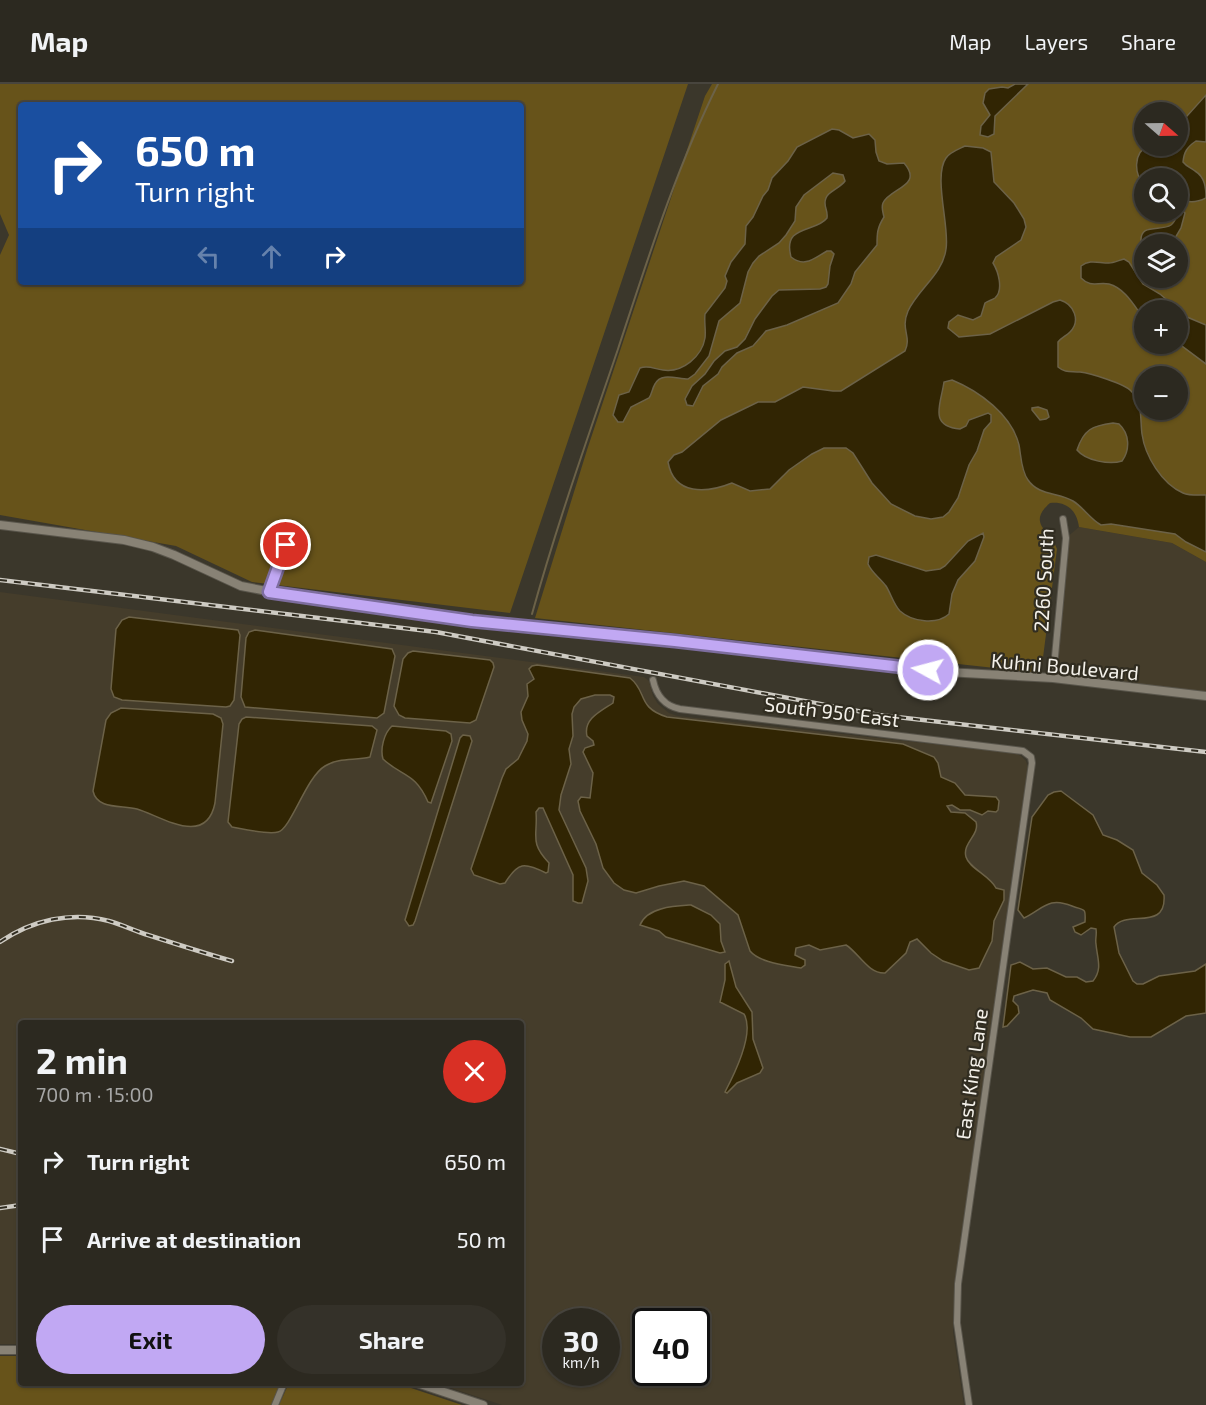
<!DOCTYPE html>
<meta charset="utf-8">
<style>
:root{--surface:#2c2920;--page:#343129;--text:#f1f3f6;--muted:#a6a6a5;--line:#48453e;--accent:#c1a8f3}
body{margin:0;font-family:"Exo 2",sans-serif;background:var(--page);color:var(--text);height:100vh;display:flex;flex-direction:column;font-size:22px;white-space:nowrap}
*{box-sizing:border-box;margin:0}
p{font-size:20px;color:var(--muted)}
.icon{flex:none;width:33px;height:33px;fill:none;stroke:currentColor;stroke-width:2;stroke-linecap:round;stroke-linejoin:round}
.map{position:relative;flex:1;overflow:hidden}
.side{position:absolute;left:18px;top:936px;width:506px;height:366px;display:flex;flex-direction:column;background:var(--surface);border-radius:6px;box-shadow:0 2px 4px #0004,0 0 0 2px var(--line)}
.side>*{flex:none}
.guide{position:absolute;left:18px;top:18px;width:506px;height:183px;border-radius:6px;box-shadow:0 2px 4px #0004,0 0 0 2px var(--line);background:#1a4fa0;color:#fff;overflow:hidden}
.needle{width:39px;rotate:110deg}
.tools{position:absolute;left:1134px;top:18px;display:grid;gap:12px}
.tools a{display:grid;place-items:center;width:54px;height:54px;border-radius:50%;background:var(--surface);box-shadow:0 2px 4px #0004,0 0 0 2px var(--line);font-size:30px}
.speed{position:absolute;left:542px;top:1224px;display:flex;gap:12px;font-size:30px;font-weight:700;text-align:center}
.speed>*{display:grid;place-content:center;width:78px;height:78px;border-radius:50%;background:var(--surface);box-shadow:0 2px 4px #0004,0 0 0 2px var(--line);line-height:1}
.speed small{font-size:15px;font-weight:400}
.speed .limit{border:3px solid #111;border-radius:9px;background:#fff;color:#111}
.pin{position:absolute;display:grid;place-items:center;width:51px;height:51px;color:#fff;margin:-26px;border:3px solid #fff;border-radius:50%;box-shadow:0 2px 6px #0007}
.me{position:absolute;width:66px;margin:-33px;rotate:277deg;stroke-linejoin:round;filter:drop-shadow(0 0 4px #0008)}
.turn{display:flex;align-items:center;gap:21px;height:126px;padding:0 18px;font-size:27px}
.turn .icon{width:78px;height:78px;stroke-width:2.5}
.turn b{display:block;font-size:42px;line-height:51px}
.lanes{display:flex;align-items:center;height:57px;padding:0 18px;background:#0003;justify-content:center;gap:30px;direction:ltr}
.lanes .off{opacity:.35}
.round{display:grid;place-items:center;flex:none;width:63px;height:63px;border-radius:32px;background:var(--page)}
.summary{display:flex;align-items:center;justify-content:space-between;height:102px;padding:0 18px}
h1{font-size:36px;font-weight:700;line-height:45px}
.cta{display:flex;gap:12px;margin-top:auto;padding:12px 18px}
.cta a{flex:1;height:69px;border-radius:36px;background:var(--accent);color:#111;font-size:24px;font-weight:700;line-height:69px;text-align:center}
.cta a+a{background:var(--page);color:var(--text)}
ul{padding:0;list-style:none}
li{display:flex;align-items:center;gap:18px;height:78px;padding:0 18px}
li div{flex:1}
li b{display:block;font-size:22px}
li em{font-style:normal}
header{display:flex;align-items:center;gap:36px;box-sizing:border-box;height:84px;padding:0 30px;background:var(--surface);border-bottom:2px solid var(--line)}
header strong{font-size:28px}
nav{display:flex;gap:33px;margin-inline-start:auto;font-size:21px}
.map>svg:first-child{display:block}
</style>
<header>
<strong>Map</strong>
<nav><a>Map</a><a>Layers</a><a>Share</a></nav>
</header>
<div class="map">
<svg width="1206" height="1321" viewBox="0 0 1206 1321">
<rect width="100%" height="100%" fill="#3b372b"/>
<path fill="#453d2b" fill-rule="evenodd" d="M1079,443L1172,459L1206,478V612L1053,594L1066,454Z
M0,508L644,593L649,597L653,612L658,620L669,629L678,632L1015,669L1021,672L1026,677L1028,684L954,1219L953,1248L964,1321H502L436,1299H520V939H21V1260H0ZM555,1238H606V1288H555ZM645,1238H696V1288H645Z"/>
<path fill="#67531a" fill-rule="evenodd" d="M0,0H688L510,529L252,498L176,462L0,431V171L9,151L0,130ZM21,21H520V198H21Z
M712,0H1206V478L1172,459L1079,443C1077,427 1067,417 1050,419C1026,440 1051,447 1057,465L1041,589L535,534L587,366L705,12ZM1144,28H1178V62H1144ZM1144,94H1178V128H1144ZM1144,160H1178V194H1144ZM1144,226H1178V260H1144ZM1144,292H1178V326H1144Z
M0,1272H21V1299H281L273,1321H0Z
M289,1299H396L462,1321H279Z"/>
<path fill="#312503" stroke="#6c6248" stroke-width="1.5" fill-rule="evenodd" d="M1015,0H1028L995,32L994,50L988,53L980,51L981,42L990,31L983,19L985,9L989,5L1002,3L1008,4Z
M1206,11V58L1196,57C1187,63 1184,68 1183,78C1187,83 1190,83 1195,87C1205,93 1206,104 1206,114C1196,119 1187,120 1178,113V94H1144V100C1134,92 1133,68 1148,62C1155,59 1169,62 1178,62V42Z
M832,45L839,46L853,54L869,50L875,56L876,68L879,77L887,80L904,79C924,102 890,104 883,119C881,124 883,128 884,133C877,144 877,150 877,161L855,188L851,200L838,219L787,241L766,247L753,262L737,269L722,283L718,290L703,302L693,322L687,321L685,315L692,302L705,290L714,277L725,267L737,263L745,255L755,235L772,212L779,206L820,205L826,203L828,200L830,182L834,170L831,167H827C814,174 805,184 791,173C782,140 816,149 827,134C828,127 825,125 825,119C825,107 840,105 845,97L843,91L833,89L804,111L796,123L795,137L786,151L779,159L759,172L753,179L748,188L740,219L719,237L709,272L695,290L688,295C677,295 661,288 655,300C652,305 652,310 649,314L631,323L623,338H618L613,331L619,311L629,308L640,284C649,281 654,285 663,286C683,289 702,272 705,254C706,246 704,238 705,230L725,204L727,197L725,192L731,178L745,160L746,142L753,133L763,112L768,106L772,94L788,77L797,63Z
M965,62L983,64L991,68L994,98L1014,119L1024,135L1026,143L1021,156L996,173L993,179C998,187 1004,206 995,214C992,216 988,217 985,219L981,232L973,236L958,231L949,238L948,244L959,253L990,250L1053,218L1060,216C1074,220 1081,237 1070,248C1066,252 1061,254 1058,258V283C1065,289 1071,287 1080,288C1090,289 1125,300 1131,307C1143,318 1140,336 1142,350C1145,372 1162,400 1183,409C1190,412 1199,411 1206,411V468L1186,458L1175,450L1111,440L1101,441C1090,435 1083,423 1073,417C1058,408 1039,412 1028,396C1021,387 1021,371 1019,361C1012,331 979,307 952,296L944,298C941,320 928,342 960,345L966,342L969,336L988,329L991,331V338L984,346L977,367L969,381L958,414L949,428L943,433L931,435L915,432L891,420L872,399L853,369L846,364H824L812,370L789,386L770,405L750,407L732,399C707,409 674,412 668,378L674,371L682,368L721,336L758,318H775L803,303L833,307H841L905,267C912,252 900,246 908,227C918,205 943,190 946,165C950,144 933,92 946,74C950,68 959,65 965,62ZM1038,323L1047,326L1049,333L1046,335L1040,336L1032,326V324ZM1113,339L1119,340C1130,350 1130,366 1122,377C1110,381 1086,377 1077,366C1084,345 1092,342 1113,339Z
M1183,127L1185,129L1181,144L1174,156C1163,160 1150,163 1141,159C1139,138 1161,148 1171,141C1175,138 1177,132 1179,128Z
M1124,175L1129,178L1143,200L1160,210L1187,233L1206,241V280L1178,259V226H1144V235C1135,223 1125,204 1109,200C1097,198 1091,204 1081,194V182C1090,175 1098,179 1109,179C1114,179 1119,176 1124,175Z
M983,449L984,453L975,477L958,496L952,510L949,530C937,541 912,538 900,527C894,521 891,510 886,502C880,494 872,489 868,480L869,473L876,471L926,487L940,485L945,482L968,457Z
M129,533L238,546L240,551L234,616L230,622L226,623L122,616L114,613L111,605L116,545L122,536Z
M255,546L392,565L395,572L384,629L377,634L245,623L241,613L246,554L249,548Z
M413,567L490,576L493,579L494,583L476,636L470,639L405,634L399,631L394,622L403,575L408,569Z
M537,581L630,594C648,608 636,623 667,633L903,660L934,673L938,679L941,693L955,699L965,711L996,713L999,717L998,726L996,728L988,727L982,731L970,726H960L952,721L947,722L951,728L965,729L976,738C980,751 962,759 966,773C969,784 990,792 996,804L1004,806V816L994,837L992,857L979,884L969,886L943,877L931,869L917,855L910,858L906,869L885,889C868,890 859,869 846,861L820,866L809,861L796,864L795,871L805,876V881L801,884C786,881 760,879 750,867L738,831L704,802L684,797L659,802L636,809L624,806L614,799L603,784L596,760L580,727L578,717L581,713L590,714L593,689L583,668L585,664L594,661L593,657L587,652C583,635 601,627 613,619L614,613L610,611H595L581,615L574,623L572,630L573,652L569,665L571,680L561,711L559,726L586,784L588,797L582,819H578L573,817V791L543,724H539L536,728C538,752 529,758 549,779L548,788L546,789C524,778 518,778 505,799L500,800L474,791L471,785L502,694L506,685L518,675L527,657L528,650L522,636L521,628L528,612L527,600L534,595L529,585L532,582Z
M121,624L213,630L221,634L223,640L215,719C206,764 161,732 137,725C122,721 97,726 93,707L106,636L111,629Z
M246,633L372,642L377,646L370,673C355,677 340,673 325,682C306,693 291,745 278,748C268,751 243,745 232,743L228,738L239,640L242,635Z
M392,642L446,647L451,650L452,657L431,719L428,718C415,688 402,693 383,675C380,665 384,649 392,642Z
M463,651L470,652L472,657L415,837L413,841L409,842L405,836L460,654Z
M1061,707L1093,731L1103,751L1117,756L1133,766L1142,789L1157,801L1164,811C1167,848 1126,825 1114,843L1119,869L1133,897L1137,900H1143L1159,892L1195,887L1206,880V929L1186,932L1151,953H1130L1093,945L1081,934L1050,916L1047,909L1033,906L1014,912L1013,917L1018,922L1019,929L1007,942L1003,943L1011,881L1020,878L1033,885L1047,884L1066,893H1077L1086,898L1093,897C1103,885 1097,874 1096,860C1095,855 1097,851 1096,845L1091,844L1081,851L1075,848L1073,843L1085,838C1086,822 1084,827 1072,822C1048,812 1043,825 1024,834L1018,826L1032,733L1048,711L1054,708Z
M691,821L711,831L720,840L721,857L725,868L720,869L666,853L659,847L640,841C647,823 675,822 691,821Z
M729,877L736,903L752,928L753,955L763,984L760,989L737,999L727,1009L725,1008C735,989 755,949 744,930L720,918L725,896V880Z"/>
<g fill="none" stroke-linecap="round" stroke-linejoin="round">
<path stroke="#6c6248" stroke-width="2" d="M532,530C557,440 588,353 618,265C647,177 677,82 718,0"/>
<defs>
<path id="minor" d="M269,508L286,461
M1053,594L1066,454L1063,435
M653,596C656,611 665,622 680,625L1023,667L1031,673L1032,679L958,1200L957,1239L969,1321
M275,1321L284,1299"/>
<path id="tertiary" d="M0,441L124,456L153,463L174,471L241,502L287,511L472,537L675,557L928,587L1053,594L1206,612
M0,1266H21
M417,1299L483,1321"/>
</defs>
<use href="#minor" stroke="#59554b" stroke-width="8"/>
<use href="#tertiary" stroke="#59554b" stroke-width="10"/>
<use href="#minor" stroke="#888275" stroke-width="6"/>
<use href="#tertiary" stroke="#888275" stroke-width="8"/>
<defs>
<path id="rail" d="M0,496L436,548L879,631L1206,668
M0,858C32,836 71,827 109,837C123,841 135,847 148,851C176,860 204,869 232,877
M0,1065L21,1070
M0,1124L21,1121"/>
</defs>
<use href="#rail" stroke="#cecbc3" stroke-width="4.5"/>
<use href="#rail" stroke="#312d21" stroke-width="2" stroke-dasharray="7" stroke-linecap="butt"/>
</g>
<g fill="none" stroke-linecap="round" stroke-linejoin="round">
<defs>
<path id="route" d="M286,461L269,508L472,537L675,557L928,586"/>
</defs>
<use href="#route" stroke="#7d6d9e" stroke-width="15"/>
<use href="#route" stroke="#c1a8f3" stroke-width="10"/>
</g>
<g text-anchor="middle" dominant-baseline="central" stroke-width="4.5" stroke-linejoin="round" paint-order="stroke">
<g font-size="20" fill="#f4f1ea" stroke="#312d21">
<text transform="translate(1043 496) rotate(-87)">2260 South</text>
<text transform="translate(1065 582) rotate(5)">Kuhni Boulevard</text>
<text transform="translate(832 627) rotate(7)">South 950 East</text>
<text transform="translate(971 990) rotate(-82)">East King Lane</text>
</g>
</g>
</svg>
<div class="tools">
<a><svg class="needle" viewBox="-14 -14 28 28"><path d="M0-13l5 13h-10z" fill="#e53935"/><path d="M0 13l5-13h-10z" fill="#a6a6a5"/></svg></a>
<a><svg class="icon" aria-label="search" viewBox="0 0 24 24"><circle cx="10" cy="10" r="6"/><path d="M15 15l6 6"/></svg></a>
<a><svg class="icon" aria-label="layers" viewBox="0 0 24 24"><path d="M12 4l9 5-9 5-9-5zM3 14l9 5 9-5"/></svg></a>
<a>+</a>
<a>−</a>
</div>
<div class="speed"><div>30<small>km/h</small></div><div class="limit">40</div></div>
<div class="pin" style="left:286px;top:461px;background:#d93025"><svg class="icon" aria-label="arrive" viewBox="0 0 24 24"><path d="M6 21V4h12l-3 4 3 4H6"/></svg></div>
<svg class="me" style="left:928px;top:586px" viewBox="-20 -20 40 40"><circle r="17" fill="#c1a8f3" stroke="#fff" stroke-width="3"/><path d="M0-11L8 9 0 5-8 9z" fill="#fff"/></svg>
<div class="guide">
<div class="turn"><svg class="icon" aria-label="right" viewBox="0 0 24 24"><path d="M7 20v-9h11M14 6l5 5-5 5"/></svg><div><b>650 m</b>Turn right</div></div>
<div class="lanes"><svg class="icon off" aria-label="left" viewBox="0 0 24 24"><path d="M17 20v-9H6M10 6l-5 5 5 5"/></svg><svg class="icon off" aria-label="ahead" viewBox="0 0 24 24"><path d="M12 20V5M6 11l6-6 6 6"/></svg><svg class="icon" aria-label="right" viewBox="0 0 24 24"><path d="M7 20v-9h11M14 6l5 5-5 5"/></svg></div>
</div>
<section class="side">
<div class="summary"><div><h1>2 min</h1><p>700 m · 15:00</p></div><a class="round" style="background:#d93025;color:#fff"><svg class="icon" aria-label="close" viewBox="0 0 24 24"><path d="M6 6l12 12M18 6L6 18"/></svg></a></div>
<ul>
<li><svg class="icon" aria-label="right" viewBox="0 0 24 24"><path d="M7 20v-9h11M14 6l5 5-5 5"/></svg><div><b>Turn right</b></div><em>650 m</em></li>
<li><svg class="icon" aria-label="arrive" viewBox="0 0 24 24"><path d="M6 21V4h12l-3 4 3 4H6"/></svg><div><b>Arrive at destination</b></div><em>50 m</em></li>
</ul>
<div class="cta"><a>Exit</a><a>Share</a></div>
</section>
</div>
